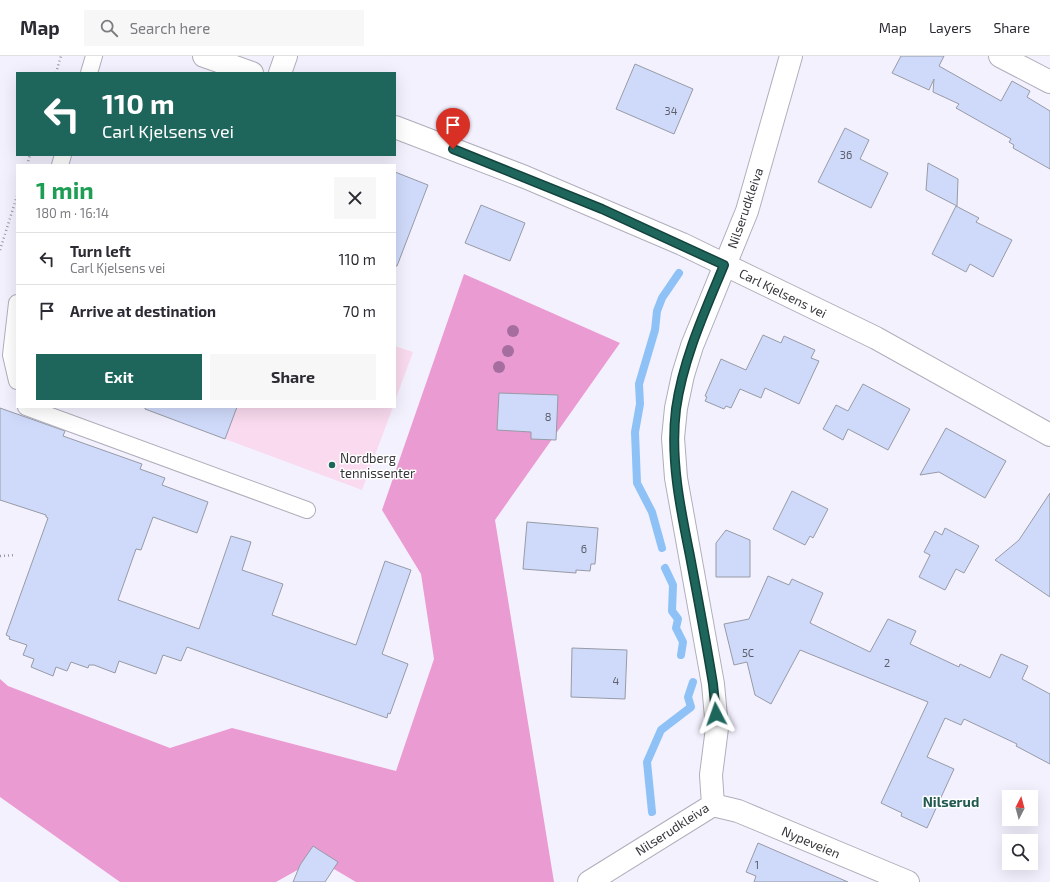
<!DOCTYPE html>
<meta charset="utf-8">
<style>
:root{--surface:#fff;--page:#f7f7f7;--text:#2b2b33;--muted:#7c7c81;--line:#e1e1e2;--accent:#1e665c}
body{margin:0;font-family:"Exo 2",sans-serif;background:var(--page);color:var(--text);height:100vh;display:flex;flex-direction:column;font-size:15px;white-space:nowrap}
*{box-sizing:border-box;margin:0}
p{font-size:13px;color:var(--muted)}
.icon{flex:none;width:22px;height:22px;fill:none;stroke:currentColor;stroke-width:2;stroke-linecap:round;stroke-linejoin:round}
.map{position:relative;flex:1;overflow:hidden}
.sheet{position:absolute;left:16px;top:108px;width:380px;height:244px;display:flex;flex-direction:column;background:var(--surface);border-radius:0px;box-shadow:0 4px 16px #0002}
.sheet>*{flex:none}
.banner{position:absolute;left:16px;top:16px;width:380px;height:84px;border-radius:0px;box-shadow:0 4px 16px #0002;background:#1e665c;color:#fff;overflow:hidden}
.needle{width:26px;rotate:6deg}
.fabs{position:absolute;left:1002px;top:734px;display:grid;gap:8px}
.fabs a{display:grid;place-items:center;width:36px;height:36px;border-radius:0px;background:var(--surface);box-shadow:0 4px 16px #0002;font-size:20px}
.pin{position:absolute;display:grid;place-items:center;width:34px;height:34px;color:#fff;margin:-41px -17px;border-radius:50% 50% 50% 0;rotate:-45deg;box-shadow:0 0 4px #0007}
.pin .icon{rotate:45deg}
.me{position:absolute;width:44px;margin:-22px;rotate:356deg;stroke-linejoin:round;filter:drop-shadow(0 0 3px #0008)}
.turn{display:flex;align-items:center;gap:14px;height:84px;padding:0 20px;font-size:18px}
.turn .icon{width:52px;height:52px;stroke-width:2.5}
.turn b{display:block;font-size:28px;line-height:34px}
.round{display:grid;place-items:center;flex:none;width:42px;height:42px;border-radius:0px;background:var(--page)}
.overview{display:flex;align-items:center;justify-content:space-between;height:68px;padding:0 20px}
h1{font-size:24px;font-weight:700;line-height:30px;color:#1e9e55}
.primary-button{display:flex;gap:8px;margin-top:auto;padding:8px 20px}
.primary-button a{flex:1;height:46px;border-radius:0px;background:var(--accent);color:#fff;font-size:16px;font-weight:700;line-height:46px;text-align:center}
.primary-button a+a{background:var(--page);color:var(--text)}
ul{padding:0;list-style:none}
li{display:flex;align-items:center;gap:12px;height:52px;padding:0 20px;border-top:1px solid var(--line)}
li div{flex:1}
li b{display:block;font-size:15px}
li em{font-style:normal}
header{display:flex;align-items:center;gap:24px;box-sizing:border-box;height:56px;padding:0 20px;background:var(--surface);border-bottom:1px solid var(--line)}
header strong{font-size:19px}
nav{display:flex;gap:22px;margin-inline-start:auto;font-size:14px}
.search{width:280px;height:36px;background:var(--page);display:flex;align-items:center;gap:10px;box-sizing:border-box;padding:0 14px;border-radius:0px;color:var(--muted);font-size:15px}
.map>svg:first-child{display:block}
</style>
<header>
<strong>Map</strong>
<div class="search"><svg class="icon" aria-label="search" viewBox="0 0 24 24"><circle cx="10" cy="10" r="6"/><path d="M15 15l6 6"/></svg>Search here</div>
<nav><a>Map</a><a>Layers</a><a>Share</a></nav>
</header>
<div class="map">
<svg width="1050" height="826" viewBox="0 0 1050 826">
<rect width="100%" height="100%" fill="#f4f1ff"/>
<path fill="#f9daee" d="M395,290L413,296L395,345Z
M237,351H393L362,434L225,383Z"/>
<path fill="#ea9bd2" d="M464,218L620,287L495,464L554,826H356L317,803L276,826H120L0,741V623L8,630L170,692L232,672L396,715L434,603L421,518L382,454Z"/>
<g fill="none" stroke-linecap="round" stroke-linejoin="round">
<path stroke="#8ec2f6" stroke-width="8" d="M662,492L652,456L637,427L635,376L640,348L639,328L655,274L657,255L662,242L679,217
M665,512L673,529L672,555L678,563L676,572L683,586L681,599
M652,756L647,706L661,674L691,651L688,641L693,626"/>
</g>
<path fill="#cfdafa" stroke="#979ba6" d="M901,0H944L939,10L1001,45L1012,25L1030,35L1027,41L1050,55V113L1013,92L1014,89L1009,86L1011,83L956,52L959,48L933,36L934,23L929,34L892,17Z
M635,8L693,33L674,78L616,53Z
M845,72L869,84L860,103L888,117L871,152L818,126Z
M928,107L958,123L957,150L926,134Z
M395,116L428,129L397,210H395Z
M481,149L525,167L510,205L465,187Z
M956,150L979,162L976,166L1012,184L993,221L970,208L966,216L932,198Z
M763,279L781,287L784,280L815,294L811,302L819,305L799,348L765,332L761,342L740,333L731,352L726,350L724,353L705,345L707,341L705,340L721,303L746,314Z
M863,328L910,353L888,394L848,373L843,384L823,373L836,349L848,355Z
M499,337L558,339L556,384L531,383V376L497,374Z
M145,351H237L225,383L145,353Z
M0,352L65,375L63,380L142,408L140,413L165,422L162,429L208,446L197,477L153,461L141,494L136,493L118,544L199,573L231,480L251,486L242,514L283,528L272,559L356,589L385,505L411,514L382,598L408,608L390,658L388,657L387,662L187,591L181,605L163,599L156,618L119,605L115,617L94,609H89L88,612L71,606L67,615L56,611L53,620L31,611L34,603L23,599L27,589L9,583L10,581L6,579L48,462L46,461V459L0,444Z
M946,372L1006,405L985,442L939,416L920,419Z
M792,435L828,453L813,482L810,480L805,489L773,473Z
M1050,437V541L995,504L1019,484Z
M527,466L598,472L595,508H591L590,515L576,514V517L523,513Z
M945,472L979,490L964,517L956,513L945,534L919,521L930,499L924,496L935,475L942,479Z
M726,474L750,484V521H716V487Z
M768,520L789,529L792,523L823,537L810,567L870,596L888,563L916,575L910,588L959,611L960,608L990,622L1001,598L1028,610L1022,623L1050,638V708L1016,690L1017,688L964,663L961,669L945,662L927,701L954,713L927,772L901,760L902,757L881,747L928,646L800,594L771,648L755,639L747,606L734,609L724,568L749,563Z
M572,592L627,594L625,643L571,641Z
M758,787L848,826H754L756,820L746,816Z
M313,790L338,806L325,826H293L300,809Z"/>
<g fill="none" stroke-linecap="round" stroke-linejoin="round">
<defs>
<path id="service" d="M89,17L94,0
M60,109L63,99
M17,247L11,299L17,325
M26,351L307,454"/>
<path id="minor" d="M1000,0L1050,26
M280,17L286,0
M713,749L738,755L908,826
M589,826L713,749L711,719L717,672L713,628L676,422L673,382L676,352L683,319L692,290L747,155L791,0"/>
<path id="secondary" d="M204,0L252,17
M395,71L525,121L682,188L876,282L1050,379"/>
</defs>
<use href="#service" stroke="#b0aeba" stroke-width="18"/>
<use href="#minor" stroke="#b0aeba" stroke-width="24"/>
<use href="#secondary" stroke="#b0aeba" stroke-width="24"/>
<path stroke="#9b99a3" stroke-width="2.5" stroke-dasharray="1 3" stroke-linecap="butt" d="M56,17L61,0
M27,109L30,99
M0,194L17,140
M0,500L16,499"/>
<use href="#service" stroke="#fff" stroke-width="16"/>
<use href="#minor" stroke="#fff" stroke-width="22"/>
<use href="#secondary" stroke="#fff" stroke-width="22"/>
</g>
<g fill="#a56e9f">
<circle cx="513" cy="275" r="6"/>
<circle cx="508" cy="295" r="6"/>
<circle cx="499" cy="311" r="6"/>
</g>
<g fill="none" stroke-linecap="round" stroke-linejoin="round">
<defs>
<path id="route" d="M453,93L602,153L724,209C705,255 683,303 676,353C670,402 680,451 690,500C698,543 706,585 713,628L716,658"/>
</defs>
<use href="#route" stroke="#14423c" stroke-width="10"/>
<use href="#route" stroke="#1e665c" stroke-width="7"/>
</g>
<circle fill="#1e665c" stroke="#fff" stroke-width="1.5" cx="332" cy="409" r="4"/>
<g text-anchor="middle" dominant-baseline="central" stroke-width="3" stroke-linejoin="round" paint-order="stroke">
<g font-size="11" fill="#5d5f6b">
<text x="671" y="54">34</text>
<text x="846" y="98">36</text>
<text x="548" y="360">8</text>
<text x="584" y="492">6</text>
<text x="748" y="596">5C</text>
<text x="887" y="606">2</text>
<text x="616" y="624">4</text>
<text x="757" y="808">1</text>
</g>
<g font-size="13" fill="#37363b" stroke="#fff">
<text transform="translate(745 152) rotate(-71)">Nilserudkleiva</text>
<text transform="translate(783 237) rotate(26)">Carl Kjelsens vei</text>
<text transform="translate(672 773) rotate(-33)">Nilserudkleiva</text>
<text transform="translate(811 786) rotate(23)">Nypeveien</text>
</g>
<g font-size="13" fill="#37363b" stroke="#fff" text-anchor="start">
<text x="340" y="402">Nordberg<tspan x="340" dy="15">tennissenter</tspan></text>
</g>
<g font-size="14" font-weight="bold" fill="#215950" stroke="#fff">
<text x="951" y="745">Nilserud</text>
</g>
</g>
</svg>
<div class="fabs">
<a><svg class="needle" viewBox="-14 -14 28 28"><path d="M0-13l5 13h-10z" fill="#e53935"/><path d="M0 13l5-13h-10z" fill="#7c7c81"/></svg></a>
<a><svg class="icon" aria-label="search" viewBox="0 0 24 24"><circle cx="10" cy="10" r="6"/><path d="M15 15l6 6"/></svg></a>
</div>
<div class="pin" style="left:453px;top:93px;background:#d93025"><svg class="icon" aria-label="arrive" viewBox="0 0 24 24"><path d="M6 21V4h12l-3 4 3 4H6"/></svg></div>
<svg class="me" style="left:716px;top:658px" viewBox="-20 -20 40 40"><path d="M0-17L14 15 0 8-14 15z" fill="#1e665c" stroke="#fff" stroke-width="4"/></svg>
<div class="banner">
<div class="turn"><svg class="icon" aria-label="left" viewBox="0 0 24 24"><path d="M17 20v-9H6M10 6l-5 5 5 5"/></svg><div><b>110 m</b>Carl Kjelsens vei</div></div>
</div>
<section class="sheet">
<div class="overview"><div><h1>1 min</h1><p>180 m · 16:14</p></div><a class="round"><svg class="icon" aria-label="close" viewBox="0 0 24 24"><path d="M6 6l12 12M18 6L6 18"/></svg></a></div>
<ul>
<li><svg class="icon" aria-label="left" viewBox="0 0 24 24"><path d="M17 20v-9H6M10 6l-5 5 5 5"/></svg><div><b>Turn left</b><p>Carl Kjelsens vei</p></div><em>110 m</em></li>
<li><svg class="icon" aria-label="arrive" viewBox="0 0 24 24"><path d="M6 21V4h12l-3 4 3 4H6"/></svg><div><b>Arrive at destination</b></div><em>70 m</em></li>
</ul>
<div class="primary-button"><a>Exit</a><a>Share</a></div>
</section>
</div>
